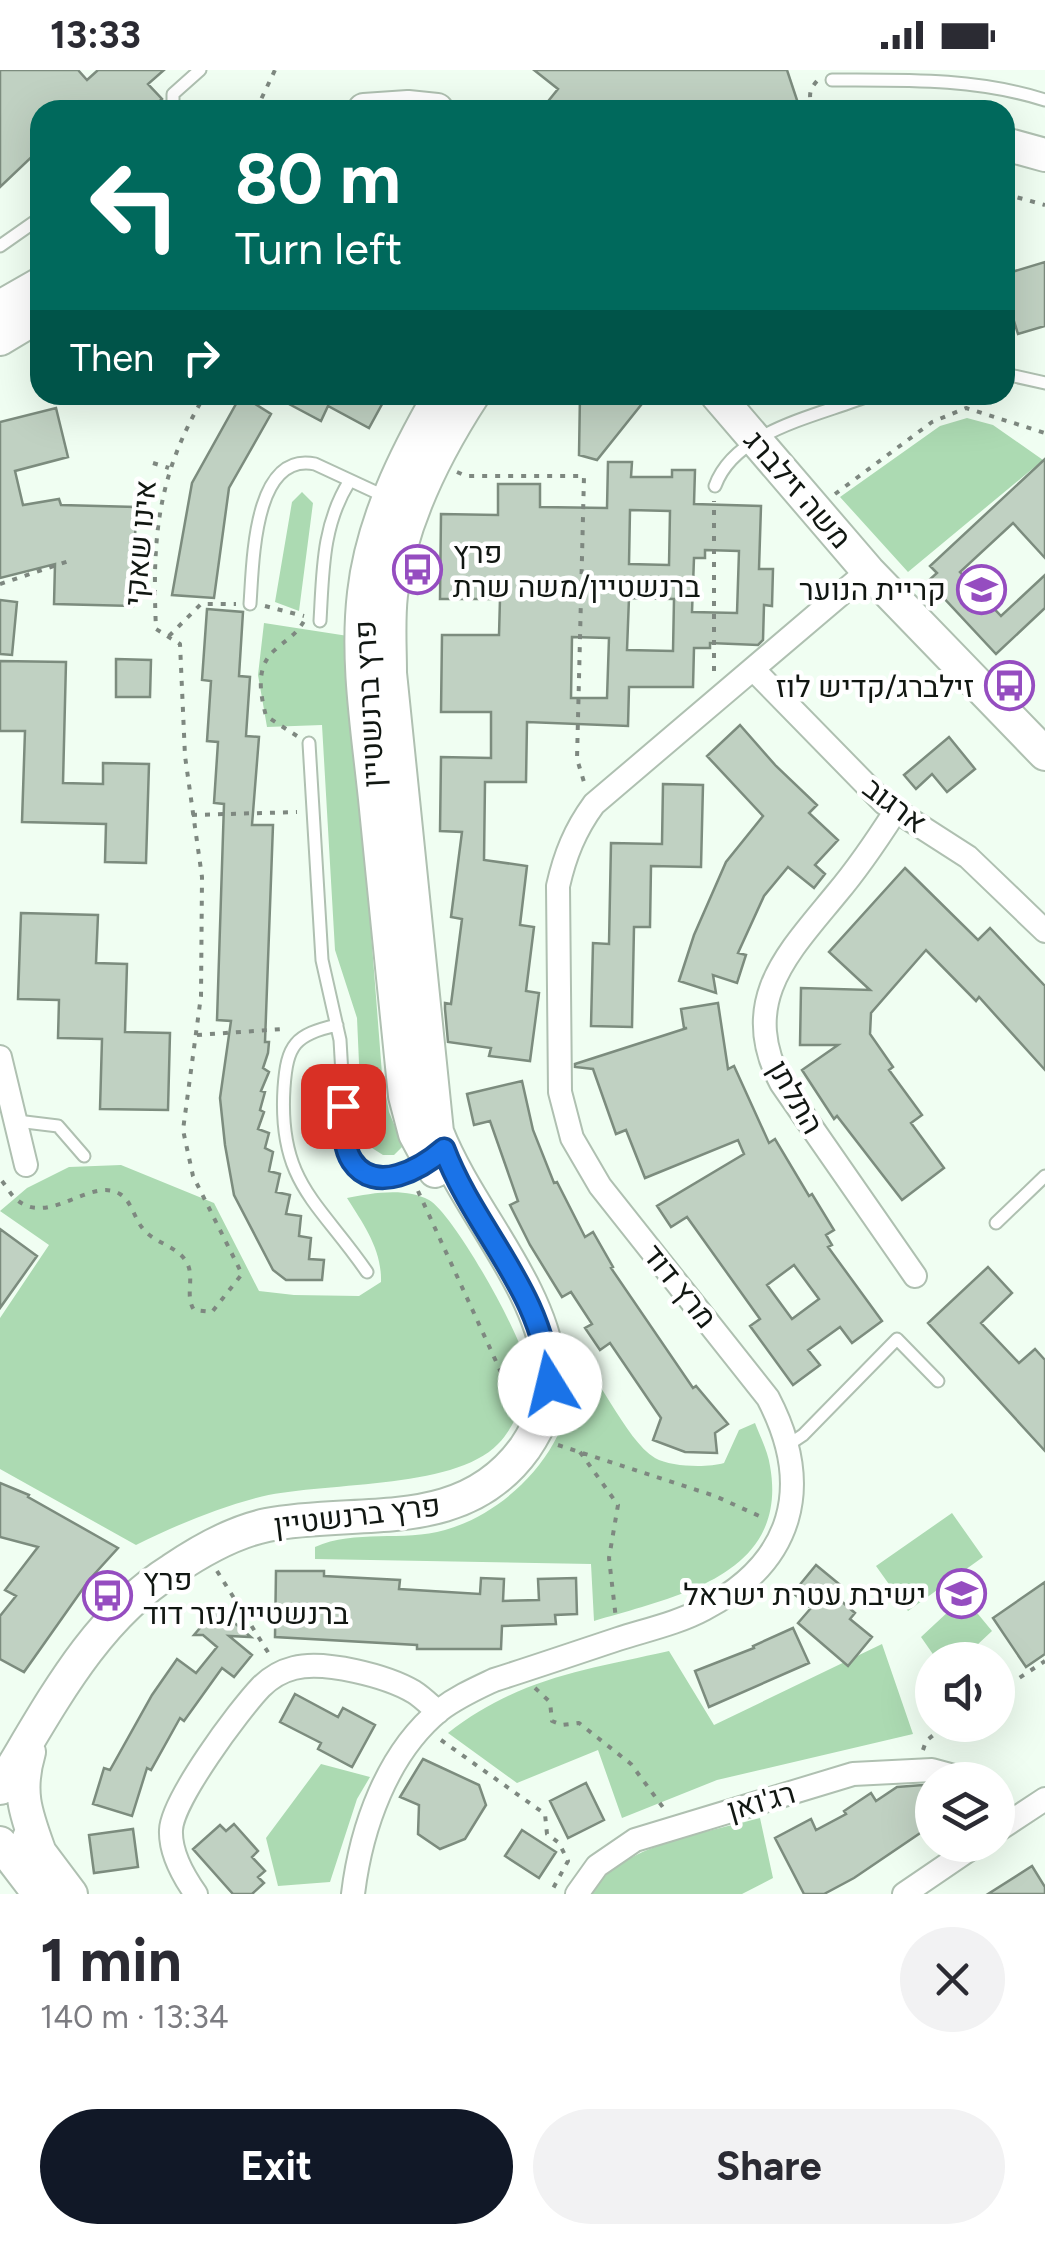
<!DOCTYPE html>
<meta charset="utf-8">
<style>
:root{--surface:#fff;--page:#f2f2f3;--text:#2b2b33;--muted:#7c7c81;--accent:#111827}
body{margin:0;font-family:Figtree,Heebo,sans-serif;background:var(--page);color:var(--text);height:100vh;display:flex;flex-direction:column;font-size:38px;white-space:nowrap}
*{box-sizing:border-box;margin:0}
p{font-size:32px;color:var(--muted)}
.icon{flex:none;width:55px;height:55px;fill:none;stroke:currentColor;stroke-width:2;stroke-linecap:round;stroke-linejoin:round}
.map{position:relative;height:1824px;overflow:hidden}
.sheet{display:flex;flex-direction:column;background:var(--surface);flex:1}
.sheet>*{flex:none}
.guide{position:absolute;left:30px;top:30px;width:985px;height:305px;border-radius:30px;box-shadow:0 10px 40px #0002;background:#00695c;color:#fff;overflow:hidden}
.fabs{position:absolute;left:915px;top:1572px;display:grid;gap:20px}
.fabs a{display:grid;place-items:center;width:100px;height:100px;border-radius:50%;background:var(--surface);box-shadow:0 10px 40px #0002;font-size:50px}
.pin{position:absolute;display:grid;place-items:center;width:85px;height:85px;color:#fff;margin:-42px;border-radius:20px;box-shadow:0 5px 15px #0006}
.me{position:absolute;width:110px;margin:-55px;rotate:351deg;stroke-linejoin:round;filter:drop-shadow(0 0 8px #0008)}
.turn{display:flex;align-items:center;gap:35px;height:210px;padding:0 40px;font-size:45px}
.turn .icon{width:130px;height:130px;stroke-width:2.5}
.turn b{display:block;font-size:70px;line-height:85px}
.then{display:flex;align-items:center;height:95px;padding:0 40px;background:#0003;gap:20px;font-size:38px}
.round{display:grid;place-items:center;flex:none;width:105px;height:105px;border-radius:52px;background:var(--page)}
.overview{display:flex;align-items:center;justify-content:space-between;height:170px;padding:0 40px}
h1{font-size:60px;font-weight:700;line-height:75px}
.cta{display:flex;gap:20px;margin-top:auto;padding:20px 40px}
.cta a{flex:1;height:115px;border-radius:60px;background:var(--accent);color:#fff;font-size:40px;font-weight:700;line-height:115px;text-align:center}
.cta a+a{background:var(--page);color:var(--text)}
.status{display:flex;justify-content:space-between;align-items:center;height:70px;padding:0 50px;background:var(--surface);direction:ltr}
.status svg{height:28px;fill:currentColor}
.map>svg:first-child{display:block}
</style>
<div class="status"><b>13:33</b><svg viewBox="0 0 49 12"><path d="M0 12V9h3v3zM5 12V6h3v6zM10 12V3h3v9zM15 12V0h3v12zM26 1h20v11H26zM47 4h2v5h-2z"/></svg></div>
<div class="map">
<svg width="1045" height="1824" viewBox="0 0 1045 1824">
<rect width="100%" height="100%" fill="#f0fef2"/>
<path fill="#acdab2" d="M967,348L993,355L1043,390L908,502L840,427L940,356Z
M302,422L313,433L299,541L275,532L292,432Z
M264,553L348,566L382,1004L389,1042L403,1076L394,1085H383L372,1078L362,1061L357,948L335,880L322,655L267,657L258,605Z
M121,1095L214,1133L259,1221L294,1225L359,1226L381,1212C382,1180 364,1155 347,1128C371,1123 406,1117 429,1130C454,1144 524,1269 527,1298C529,1323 515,1357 498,1374C453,1421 319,1411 256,1428C215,1439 174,1456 136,1475L0,1399V1248L49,1175L0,1141L27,1118L69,1097Z
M565,1269C596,1298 625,1370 655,1388C671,1397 707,1398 724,1393L739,1360L755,1353C760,1366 768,1382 770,1396C790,1507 672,1527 594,1551L591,1494L315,1489V1477C355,1459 403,1472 445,1460C512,1441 576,1372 572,1300C571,1290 567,1279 565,1269Z
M952,1443L983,1487L908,1541L876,1496Z
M964,1527L992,1561L961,1590H937L921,1567Z
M882,1574L913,1664L717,1710L622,1748L598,1680L517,1713L448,1663C518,1608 585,1600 669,1581L714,1655Z
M321,1694L370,1707L357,1729L330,1812L278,1816L266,1768Z
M760,1748L773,1808L742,1824H591C617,1775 710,1762 760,1748Z"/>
<path fill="#c0d1c2" stroke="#7c8c7e" stroke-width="2.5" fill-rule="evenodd" d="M0,0H78L87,10L98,0H164L148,14L162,29L150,40H40V79L0,117Z
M534,0H787L799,36L779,40H541L558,19Z
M1045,192V256L1018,264L1008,232L1005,233V204Z
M241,325L271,344L229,418L214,528L172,525L192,413Z
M272,325H387L369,358L328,336L321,351Z
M580,325H649L597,390L579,385Z
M56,338L68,387L15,401L23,435L59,429L61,435L136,437L133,536L54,534L55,494L0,508V352Z
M1045,389V488L1013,453L960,502L1001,546L1045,505V538L996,584L928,511L937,503L930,496Z
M608,392H632L631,407H672V400H695L694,434L761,436L759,499H773L772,536L764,535L763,570L758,575L710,573V578H694L693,617H629L628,656L527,652L526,712H485L484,790L527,796L520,855L534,857L526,921L539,923L530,991L489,986L491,978L448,972L445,939V933L451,934L462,849L451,847L462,762L440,761L441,687L491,688V642H441L442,565H499L500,529H440L441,444L498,445V414H540V437L607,438ZM630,440L670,441L669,495L629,494ZM705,480L739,481L737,543L692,542L694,488H705ZM629,528L674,529L673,581L627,580ZM572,567L609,568L607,628H571Z
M0,530L17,532L12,585L0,584Z
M207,539L243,542L239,606L250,607L246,666L259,667L252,755H273L265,972H269L268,983L263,998L269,1002L261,1021L265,1022L260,1040L264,1042L258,1059L269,1063L265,1078L273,1082L269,1101L280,1104L276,1122L290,1125L286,1144L301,1146L299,1166L311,1168L309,1189L324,1190L322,1210H286L273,1200L234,1125L225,1075L220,1028L231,951L217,950L224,734L214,733L218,672L207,671L211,611L202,610Z
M116,589L151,590L150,627H116Z
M0,591L66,592L63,713L103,714V693L149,694L146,793L105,792L106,754L22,752L25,661H0Z
M740,655L776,696L817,735L809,743L838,770L815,795L825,804L814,818L788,797L764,826L738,883L746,885L737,913L713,905L716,923L679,911L694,865L726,792L763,746L707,686Z
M949,667L975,699L947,722L932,704L916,719L904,705Z
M663,714L703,715L701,797L651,796L650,857H634L632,957L591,956L593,873L609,874L611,773L662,774Z
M905,798L978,870L990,858L1045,916V1000L979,927L976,931L926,880L871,943L870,964L893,997L889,1000L922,1045L911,1053L944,1098L902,1130L837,1046L834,1049L802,1000L838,975H800L801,918L870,920L829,882Z
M21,843L98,845L96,893L127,894L125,962L170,963L168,1040L100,1039L102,969L58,968L59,930L18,929Z
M718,933L728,999L734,996L769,1073L775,1069L809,1126L812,1124L834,1160L826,1165L832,1175L828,1177L882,1251L852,1273L840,1257L808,1280L820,1295L793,1315L750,1256L760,1249L687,1147L671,1157L657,1136L744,1084L738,1070L645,1108L626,1060L616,1064L593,999L575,997V994L687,958H684L681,939ZM794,1195L819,1229L792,1249L767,1215Z
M522,1011L533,1060L554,1113L557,1112L585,1167L593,1162L613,1197L611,1198L693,1318L696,1316L728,1354L715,1363L717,1383L685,1382L653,1370L661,1348L610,1273L600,1280L585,1258L592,1254L571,1222L562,1227L530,1175L510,1135L518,1131L490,1051L474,1055L467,1024Z
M0,1159L37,1186L0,1238Z
M988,1197L1012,1223L981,1253L1019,1293L1035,1279L1045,1290V1381L928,1253Z
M0,1413L29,1425L28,1427L118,1478L89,1510L24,1602L0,1589V1546L16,1526L5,1520L38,1477L0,1467Z
M816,1495L839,1514L832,1523L855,1543L850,1549L872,1567L848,1596L798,1553L811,1538L793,1523Z
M276,1501H324V1506L400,1510L399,1519L480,1524L481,1508L504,1509L503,1531L539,1530L538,1509L576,1508L577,1544L555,1545L556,1554L502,1556L501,1579H417V1575L275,1567Z
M1045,1512V1584L1026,1597L993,1548Z
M217,1538L251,1567L229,1566L252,1585L234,1607L222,1598L184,1651L180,1648L151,1700L147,1698L132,1746L93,1734L104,1698L110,1700L152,1625L177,1589L196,1603L217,1577L203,1565H194Z
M793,1558L809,1593L709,1637L695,1601L754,1578L753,1576Z
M295,1624L338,1647L343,1638L375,1655L352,1697L318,1679L321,1673L280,1652Z
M423,1689L479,1715L486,1735L465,1769L440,1779L418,1764L419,1735L400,1727Z
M586,1713L604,1750L568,1768L550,1731Z
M923,1715L932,1730V1755L854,1808L824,1824H804L775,1768L811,1749L816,1760L846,1744L844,1741L871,1723L876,1731L897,1717Z
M234,1754L258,1781L252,1787L265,1801L258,1807L264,1813L252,1824H233L193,1779L220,1755L226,1761Z
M133,1759L138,1797L94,1803L89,1765Z
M522,1760L556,1782L539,1808L505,1786Z
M1032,1796L1045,1817V1824H988Z"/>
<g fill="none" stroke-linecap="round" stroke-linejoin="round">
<defs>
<path id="lane" d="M832,10C905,10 975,8 1045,30
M173,40V24L200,0
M0,176L40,148
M1005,304L1045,313
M715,416C735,360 819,346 870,325
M250,534C253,494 253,381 315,394L384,426
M320,551C323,501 322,456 349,412
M309,673L322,890L340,970L346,1073L352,1092L373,1106L402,1105L428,1093
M337,955C295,965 287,974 284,1018C278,1113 319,1132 367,1202
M17,1051L58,1056L84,1086
M996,1153L1045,1106
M788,1375L803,1365L897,1269L938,1311"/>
<path id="street" d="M753,599L884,733L968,787L1045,861
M895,742C877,770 859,797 837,823C788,883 738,931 781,1013L915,1206
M0,987L26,1095
M998,1760L1045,1729
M196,1824C184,1807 170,1782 171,1760C172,1730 239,1640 261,1617C270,1608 282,1601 294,1598C324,1590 387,1606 414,1622C422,1627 430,1635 438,1642
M353,1824C361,1758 387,1683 440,1640C457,1627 475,1619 494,1610C535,1597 576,1583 618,1569C646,1560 678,1553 704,1539C794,1492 814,1416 768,1328L600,1116L572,1068L560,1022L558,816C565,785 575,760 594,734L868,501
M577,1824L597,1796L635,1770L853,1704L932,1700L969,1710
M904,1824L976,1775"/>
<path id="secondary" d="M364,40L408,37L437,40
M1005,74L1045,85
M0,237L40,214
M0,269L40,245
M717,325L868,501L1045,684
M435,1101L415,1064L405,1026C395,927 385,828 375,729C368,662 356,591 364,523C372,452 405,386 440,325
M29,1682C17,1723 26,1744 40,1783
M0,1718C48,1640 92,1550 172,1500C200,1481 233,1462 267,1455C359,1437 462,1466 525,1378C542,1353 553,1323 549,1293C538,1212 467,1139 437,1062L390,603C390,577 388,551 391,525C400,454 434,385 473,325
M29,1768L71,1824
M0,1773L39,1824"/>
</defs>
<use href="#lane" stroke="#afc0b1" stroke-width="15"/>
<use href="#street" stroke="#afc0b1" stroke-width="26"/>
<use href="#secondary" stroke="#afc0b1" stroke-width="36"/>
<path stroke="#7e8880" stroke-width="4" stroke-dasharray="5 8" stroke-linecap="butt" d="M256,40L275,0
M813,40C809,27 808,21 817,11
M1005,124L1045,135
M153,393L169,398
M457,402L466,406H584L577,689L584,712
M835,424L932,352L966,338L1045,363
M0,514L72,490
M265,536L304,546
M169,566L201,534H236
M714,601V431
M297,666L266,646C260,623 255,596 276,579C287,569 296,565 304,551
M192,745L297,742
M197,965L283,959L286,962
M2,1111C6,1116 11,1125 16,1129C48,1158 91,1106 120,1124C133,1132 134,1151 146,1162C158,1174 181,1178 188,1195C194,1210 185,1226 194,1240L212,1242L242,1204L193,1106L183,1060L201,926L202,807L185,686L180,574L156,559C152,468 157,405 205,325
M418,1121L516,1335
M558,1375L715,1426L766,1449
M580,1382L618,1435L609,1488L616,1549
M217,1501L271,1587
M535,1618L550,1632L552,1651L562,1655L579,1653L631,1694L665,1740
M998,1622L1045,1591
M441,1670L545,1744L547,1764L559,1773L568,1791L550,1824
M923,1680L926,1671L946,1655"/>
<use href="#lane" stroke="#fff" stroke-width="11"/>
<use href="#street" stroke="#fff" stroke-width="22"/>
<use href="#secondary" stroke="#fff" stroke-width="32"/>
</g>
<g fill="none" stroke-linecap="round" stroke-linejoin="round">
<defs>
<path id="route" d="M343,1036C344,1053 342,1076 352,1091C375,1126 422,1098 444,1079C475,1161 544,1222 550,1314"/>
</defs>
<use href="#route" stroke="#114b97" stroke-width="25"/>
<use href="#route" stroke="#1a73e8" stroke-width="18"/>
</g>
<defs>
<symbol id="bus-ring" viewBox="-11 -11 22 22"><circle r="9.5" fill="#fff" stroke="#954dc0" stroke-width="1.5"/><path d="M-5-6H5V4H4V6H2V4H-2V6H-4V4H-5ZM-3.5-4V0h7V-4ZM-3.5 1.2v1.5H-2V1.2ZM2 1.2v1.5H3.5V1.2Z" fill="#954dc0"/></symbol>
<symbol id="school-ring" viewBox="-11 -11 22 22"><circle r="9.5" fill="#fff" stroke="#954dc0" stroke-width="1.5"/><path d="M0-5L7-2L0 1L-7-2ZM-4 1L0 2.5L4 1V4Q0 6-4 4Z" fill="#954dc0"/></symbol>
</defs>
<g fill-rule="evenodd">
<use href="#bus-ring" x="390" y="472" width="55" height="55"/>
<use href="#school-ring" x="954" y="492" width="55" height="55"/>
<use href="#bus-ring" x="982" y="588" width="55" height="55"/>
<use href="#school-ring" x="934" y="1496" width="55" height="55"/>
<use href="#bus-ring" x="80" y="1498" width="55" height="55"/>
</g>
<g text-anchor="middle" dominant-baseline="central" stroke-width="9" stroke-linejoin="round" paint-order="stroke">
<g font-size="30" fill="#111712" stroke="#fff">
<text transform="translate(798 419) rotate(49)">משה זילברג</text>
<text transform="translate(140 473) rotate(-85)">אינו שאקי</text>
<text transform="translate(369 634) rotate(-93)">פרץ ברנשטיין</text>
<text transform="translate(895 735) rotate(37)">ארגוב</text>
<text transform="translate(796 1027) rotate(60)">התלתן</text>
<text transform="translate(680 1216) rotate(51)">מרץ דוד</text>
<text transform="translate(357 1445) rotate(-7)">פרץ ברנשטיין</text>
<text transform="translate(761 1731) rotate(-16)">רג'ואן</text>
</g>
<g font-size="30" fill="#111712" stroke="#fff" text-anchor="end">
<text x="453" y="482" text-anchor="start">פרץ<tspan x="453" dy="34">ברנשטיין/משה שרת</tspan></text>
<text x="946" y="519">קריית הנוער</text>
<text x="974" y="616">זילברג/קדיש לוז</text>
<text x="143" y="1509" text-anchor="start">פרץ<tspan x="143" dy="34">ברנשטיין/נזר דוד</tspan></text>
<text x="926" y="1524">ישיבת עטרת ישראל</text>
</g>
</g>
</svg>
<div class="fabs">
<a><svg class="icon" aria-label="sound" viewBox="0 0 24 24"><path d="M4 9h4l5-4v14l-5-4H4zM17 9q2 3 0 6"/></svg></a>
<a><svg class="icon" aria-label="layers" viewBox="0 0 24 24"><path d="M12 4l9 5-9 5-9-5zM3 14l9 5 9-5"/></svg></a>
</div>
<div class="pin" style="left:343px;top:1036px;background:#d93025"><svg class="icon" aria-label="arrive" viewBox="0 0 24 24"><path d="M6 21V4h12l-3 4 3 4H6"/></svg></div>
<svg class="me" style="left:550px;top:1314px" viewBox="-20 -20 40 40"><circle r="19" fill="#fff"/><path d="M0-13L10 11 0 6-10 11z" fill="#1a73e8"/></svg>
<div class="guide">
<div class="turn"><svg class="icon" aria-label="left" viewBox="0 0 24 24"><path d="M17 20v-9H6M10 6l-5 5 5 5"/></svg><div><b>80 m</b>Turn left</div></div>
<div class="then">Then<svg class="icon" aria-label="right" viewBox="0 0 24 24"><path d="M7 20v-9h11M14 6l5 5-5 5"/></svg></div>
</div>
</div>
<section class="sheet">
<div class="overview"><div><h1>1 min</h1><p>140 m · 13:34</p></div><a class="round"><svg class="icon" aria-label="close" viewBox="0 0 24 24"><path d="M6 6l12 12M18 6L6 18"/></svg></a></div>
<div class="cta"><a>Exit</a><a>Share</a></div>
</section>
